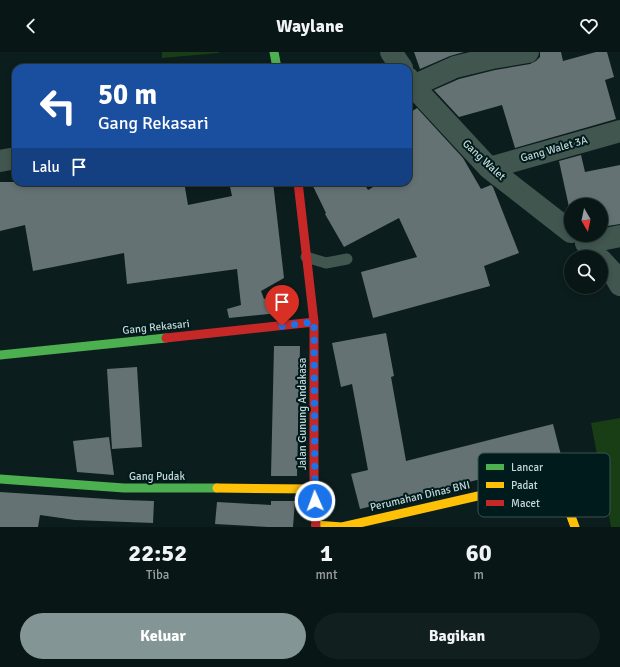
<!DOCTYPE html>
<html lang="id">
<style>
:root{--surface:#091616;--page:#121f1f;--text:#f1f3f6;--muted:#999fa1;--line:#293535;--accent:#849595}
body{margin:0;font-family:Signika,sans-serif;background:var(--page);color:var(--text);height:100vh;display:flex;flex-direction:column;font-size:15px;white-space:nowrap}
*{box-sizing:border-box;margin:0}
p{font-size:13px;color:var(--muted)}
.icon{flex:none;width:22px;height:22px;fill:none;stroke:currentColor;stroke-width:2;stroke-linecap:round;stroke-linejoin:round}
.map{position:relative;height:475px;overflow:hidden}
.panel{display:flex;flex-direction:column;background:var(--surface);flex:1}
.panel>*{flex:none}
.top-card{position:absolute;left:12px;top:12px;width:400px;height:122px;border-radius:12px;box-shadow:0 2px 6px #0003,0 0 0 1px var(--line);background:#1a4fa0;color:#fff;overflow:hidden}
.needle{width:26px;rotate:171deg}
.tools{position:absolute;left:564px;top:146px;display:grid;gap:8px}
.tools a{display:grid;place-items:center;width:44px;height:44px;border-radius:50%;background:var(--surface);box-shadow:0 2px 6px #0003,0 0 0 1px var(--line);font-size:20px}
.pin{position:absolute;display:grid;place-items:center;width:34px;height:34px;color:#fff;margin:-41px -17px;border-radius:50% 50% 50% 0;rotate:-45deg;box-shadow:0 0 4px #0007}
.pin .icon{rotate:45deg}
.me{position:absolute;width:44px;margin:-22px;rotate:358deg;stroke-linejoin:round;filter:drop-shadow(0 0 3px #0008)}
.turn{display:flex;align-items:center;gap:14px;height:84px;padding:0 20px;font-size:18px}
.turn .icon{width:52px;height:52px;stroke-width:2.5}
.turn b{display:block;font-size:28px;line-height:34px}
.then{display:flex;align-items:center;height:38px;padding:0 20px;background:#0003;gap:8px;font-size:15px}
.eta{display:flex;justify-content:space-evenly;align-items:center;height:68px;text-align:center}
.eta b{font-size:24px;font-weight:700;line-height:28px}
.primary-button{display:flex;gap:8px;margin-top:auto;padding:8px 20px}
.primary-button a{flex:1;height:46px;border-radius:24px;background:var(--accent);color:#fff;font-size:16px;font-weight:700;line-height:46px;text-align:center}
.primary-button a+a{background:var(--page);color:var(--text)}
header{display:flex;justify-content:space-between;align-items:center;height:52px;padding:0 20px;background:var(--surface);font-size:18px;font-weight:700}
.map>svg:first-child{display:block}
</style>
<header><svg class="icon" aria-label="back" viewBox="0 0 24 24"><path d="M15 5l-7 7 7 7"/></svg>Waylane<svg class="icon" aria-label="heart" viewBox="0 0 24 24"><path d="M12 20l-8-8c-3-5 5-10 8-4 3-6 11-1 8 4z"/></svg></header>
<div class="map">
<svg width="620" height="475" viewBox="0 0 620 475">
<rect width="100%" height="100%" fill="#0c1d1d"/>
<path fill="#193d15" d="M162,0H219V1L162,6Z
M620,366V475H611L591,371Z"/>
<path fill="#657274" d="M414,0H464L450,4L420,17Z
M540,0H561L563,9L596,0H607L614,25L605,28L616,67L515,96L502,53L459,65L434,38L459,27L495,18L530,12L536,9L540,5Z
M417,56L463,106L481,137L491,133L493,135L519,201L484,214L490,234L373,266L361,220L417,205L399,166L344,195L325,162L326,161L311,130H363L368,138L382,130H408V62Z
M581,103L585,120L620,113V172L601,175V153H571V155H569L559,109Z
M0,130H184L188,153L232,144L229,130H273L284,226L261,239L264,247L286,241L288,260L229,266L227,257L241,253L237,217L127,232L124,201L33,219L25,173L0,179Z
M386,281L394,324L391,325L406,409L553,372L562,407L360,457L351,422L368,418L352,332L341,335L332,291Z
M274,294H300L297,424H271Z
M137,315L142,395L112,397L107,317Z
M109,385L114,423L77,420L73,389Z
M0,440L123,448L154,449L153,471L75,468L40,463L38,475H0Z
M271,449H295L293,475H268L215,472L217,450L271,453Z"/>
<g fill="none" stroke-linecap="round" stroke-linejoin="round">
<path stroke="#41564f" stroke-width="11" d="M306,205L326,211L347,207"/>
<path stroke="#41564f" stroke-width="22" d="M391,0L402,16
M408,26L413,34L489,116L571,180
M413,34L455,15L492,6L528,0
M0,109L16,106
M489,116L620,79
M586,191L620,184
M601,208L613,221L620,233"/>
<path stroke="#4caf50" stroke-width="9" d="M274,0L277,16
M0,303L166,286
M0,427L124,436H217"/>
<path stroke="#ffc107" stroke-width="9" d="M217,436L314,437
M316,473L342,475L526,433L542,431L556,438L568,456L575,475"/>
<path stroke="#c62828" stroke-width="9" d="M298,130L314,270V437L316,475
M166,286L314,270"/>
</g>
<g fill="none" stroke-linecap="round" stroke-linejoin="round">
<path stroke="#1a73e8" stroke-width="7" stroke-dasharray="0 12.6" d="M282,274L314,270L315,449"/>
</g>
<g text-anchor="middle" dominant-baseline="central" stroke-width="4" stroke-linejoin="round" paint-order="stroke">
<g font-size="11" fill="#c5d6d6" stroke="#001b1c">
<text transform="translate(554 97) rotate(-16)">Gang Walet 3A</text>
<text transform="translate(484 108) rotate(43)">Gang Walet</text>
<text transform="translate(156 275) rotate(-6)">Gang Rekasari</text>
<text transform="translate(302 362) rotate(-90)">Jalan Gunung Andakasa</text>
<text x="157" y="424">Gang Pudak</text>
<text transform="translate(420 444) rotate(-13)">Perumahan Dinas BNI</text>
</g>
</g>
<rect x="478" y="401" width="132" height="64" rx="6" fill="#001b1c" stroke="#3b5354" stroke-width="1"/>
<rect x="486" y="412" width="18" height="6" fill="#4caf50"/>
<rect x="486" y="430" width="18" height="6" fill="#ffc107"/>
<rect x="486" y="448" width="18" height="6" fill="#c62828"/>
<g font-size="11" fill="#c5d6d6">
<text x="511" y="419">Lancar</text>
<text x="511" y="437">Padat</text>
<text x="511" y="455">Macet</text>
</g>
</svg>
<div class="tools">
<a><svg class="needle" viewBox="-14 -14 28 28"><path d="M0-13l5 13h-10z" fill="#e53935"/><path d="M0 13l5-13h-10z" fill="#999fa1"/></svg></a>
<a><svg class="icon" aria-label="search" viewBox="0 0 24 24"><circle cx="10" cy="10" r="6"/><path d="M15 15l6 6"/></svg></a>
</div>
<div class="pin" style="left:282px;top:274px;background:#d93025"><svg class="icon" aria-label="arrive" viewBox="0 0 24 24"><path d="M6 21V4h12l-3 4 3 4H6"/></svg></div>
<svg class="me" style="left:315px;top:449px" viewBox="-20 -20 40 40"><circle r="17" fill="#1a73e8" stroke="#fff" stroke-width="3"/><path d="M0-11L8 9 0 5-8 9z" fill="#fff"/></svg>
<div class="top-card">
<div class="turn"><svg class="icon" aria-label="left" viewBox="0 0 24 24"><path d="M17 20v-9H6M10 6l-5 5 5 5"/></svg><div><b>50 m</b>Gang Rekasari</div></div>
<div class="then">Lalu<svg class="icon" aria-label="arrive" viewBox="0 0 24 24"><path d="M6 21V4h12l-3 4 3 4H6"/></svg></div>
</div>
</div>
<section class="panel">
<div class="eta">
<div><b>22:52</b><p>Tiba</p></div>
<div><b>1</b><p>mnt</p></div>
<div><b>60</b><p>m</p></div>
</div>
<div class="primary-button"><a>Keluar</a><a>Bagikan</a></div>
</section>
